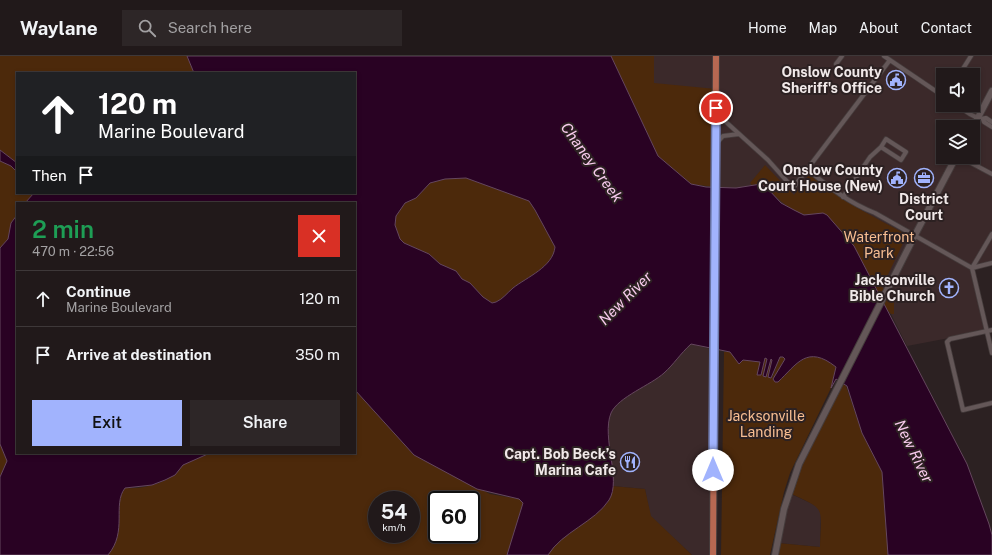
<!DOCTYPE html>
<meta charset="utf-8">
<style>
:root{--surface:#21191a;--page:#2d2627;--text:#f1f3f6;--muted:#a2a0a2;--line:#3e3839;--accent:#a1b3fd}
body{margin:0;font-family:"Public Sans",sans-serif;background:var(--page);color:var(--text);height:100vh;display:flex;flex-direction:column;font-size:15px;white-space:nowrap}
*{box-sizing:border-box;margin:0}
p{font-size:13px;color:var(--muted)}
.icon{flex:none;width:22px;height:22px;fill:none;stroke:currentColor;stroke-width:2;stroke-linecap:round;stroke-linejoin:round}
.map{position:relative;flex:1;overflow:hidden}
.side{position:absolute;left:16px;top:146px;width:340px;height:252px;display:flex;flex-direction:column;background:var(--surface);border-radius:0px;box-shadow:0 2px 6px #0003,0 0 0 1px var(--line)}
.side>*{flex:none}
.banner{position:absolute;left:16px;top:16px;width:340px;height:122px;border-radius:0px;box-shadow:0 2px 6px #0003,0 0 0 1px var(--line);background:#202124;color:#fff;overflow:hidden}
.buttons{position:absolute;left:936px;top:12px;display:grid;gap:8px}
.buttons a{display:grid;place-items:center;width:44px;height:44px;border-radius:0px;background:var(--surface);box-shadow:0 2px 6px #0003,0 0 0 1px var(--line);font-size:20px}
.speed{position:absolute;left:368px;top:435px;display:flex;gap:8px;font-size:20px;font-weight:700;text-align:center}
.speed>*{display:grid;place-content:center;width:52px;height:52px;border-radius:50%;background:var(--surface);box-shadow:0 2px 6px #0003,0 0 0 1px var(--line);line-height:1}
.speed small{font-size:10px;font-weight:400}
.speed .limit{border:2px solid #111;border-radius:6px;background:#fff;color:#111}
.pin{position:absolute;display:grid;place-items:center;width:34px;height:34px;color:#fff;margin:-17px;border:2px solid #fff;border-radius:50%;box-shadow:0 1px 4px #0007}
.me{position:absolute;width:44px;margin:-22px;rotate:0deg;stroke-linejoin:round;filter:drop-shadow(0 0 3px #0008)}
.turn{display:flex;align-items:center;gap:14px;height:84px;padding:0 16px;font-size:18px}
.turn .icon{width:52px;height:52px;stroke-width:2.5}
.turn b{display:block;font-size:28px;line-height:34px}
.then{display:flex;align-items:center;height:38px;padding:0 16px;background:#0003;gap:8px;font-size:15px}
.round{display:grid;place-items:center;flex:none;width:42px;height:42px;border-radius:0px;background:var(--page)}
.summary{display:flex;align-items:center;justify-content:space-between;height:68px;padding:0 16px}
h1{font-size:24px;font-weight:600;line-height:30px;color:#1e9e55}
.primary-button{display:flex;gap:8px;margin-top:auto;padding:8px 16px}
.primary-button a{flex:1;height:46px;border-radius:0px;background:var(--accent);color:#111;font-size:16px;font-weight:600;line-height:46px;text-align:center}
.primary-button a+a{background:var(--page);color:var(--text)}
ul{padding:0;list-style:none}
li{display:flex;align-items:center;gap:12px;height:56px;padding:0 16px;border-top:1px solid var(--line)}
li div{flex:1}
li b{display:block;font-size:15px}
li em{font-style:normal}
header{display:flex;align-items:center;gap:24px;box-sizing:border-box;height:56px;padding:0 20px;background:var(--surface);border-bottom:1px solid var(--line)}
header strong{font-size:19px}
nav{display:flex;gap:22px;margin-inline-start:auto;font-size:14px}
.search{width:280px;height:36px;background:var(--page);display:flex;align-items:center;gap:10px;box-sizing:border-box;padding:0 14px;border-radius:0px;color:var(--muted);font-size:15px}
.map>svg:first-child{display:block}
</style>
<header>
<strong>Waylane</strong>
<div class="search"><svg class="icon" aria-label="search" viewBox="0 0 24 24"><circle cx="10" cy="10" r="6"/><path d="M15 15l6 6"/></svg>Search here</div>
<nav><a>Home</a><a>Map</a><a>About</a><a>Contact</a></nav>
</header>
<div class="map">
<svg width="992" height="499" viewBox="0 0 992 499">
<rect width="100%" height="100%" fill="#2c2122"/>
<path fill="#3b292a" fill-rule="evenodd" d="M654,0H992V207L972,212L986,275L907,290L891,258L756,128L737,132L715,131L654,27ZM943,19H973V49H943ZM943,71H973V101H943Z
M691,288L714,294L713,499H692L650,460L645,433L612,430L608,372L611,357L617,347L665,316L680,298Z
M789,437L817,450L821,457L820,491L778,487Z"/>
<path fill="#4c290b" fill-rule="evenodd" d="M0,0H187L194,17H17V107L15,108L0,94Z
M611,0H654V27L716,33L715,131L691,128L658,100Z
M0,105L11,110L17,116V137H34L25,147H17V159L11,167L8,183L0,192Z
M765,109L794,139L808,120H812C842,146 873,160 907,179L882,231L894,243V258H891L885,251L854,190L840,173L823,157C787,168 771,124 752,129L750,127Z
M466,122L529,145L535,154L555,191C553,211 527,221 513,232C507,237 503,243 496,246L492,247L483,241L470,227L462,223L456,215L440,208L429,198L404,187L400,183L395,169L396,160L405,147L416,142L430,127L445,123Z
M724,296H730L742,304L760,306L758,318L761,319L765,302L767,303L763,320L766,321L771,303L773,304L768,321L772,322L780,301L785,302L774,323L775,326H778C798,308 807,288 836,311L831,332L790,417L784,436L770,499H721Z
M840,326L846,330L862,377L882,416L888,499H775L778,487L820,491C821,450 827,454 789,437Z
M355,334L414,399L490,438L519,443L523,447L507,499H108C128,475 112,449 125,432C141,433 159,429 173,420C178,417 180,411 184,408C192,403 202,402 210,397H355ZM377,444H411V478H377ZM437,444H471V478H437Z
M0,388L7,405L0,421Z
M612,430L645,433L651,460L692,499H548C562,476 592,467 608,445C611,441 611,435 612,430Z"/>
<path fill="#290223" stroke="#65475e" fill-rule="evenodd" d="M187,0H611L658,100L691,128L706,131L736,132L761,128L768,133L781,147L794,154L804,159L823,157L827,159L854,190L967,408L989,468L992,479V499H888L882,416L862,377L847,330L836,323L831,332L836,311C807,288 797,308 778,326H775L773,323L785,303L783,301H780L771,322L768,321L772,304L771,303L766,321L763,320L767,303L765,302L761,319H757L760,306L743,304L739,308L730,296L691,288C680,298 674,308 664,317C651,329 618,341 611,357C601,382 622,424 609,444C595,466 562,476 548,499H507L523,447L519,443L477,433L414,399L355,334V147H25L34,137H355V17H194ZM466,122L529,145L535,154L555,191C553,211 527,221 513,232C507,237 503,243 496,246L492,247L483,241L470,227L462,223L456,215L440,208L429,198L404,187L400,183L395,169L396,160L405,147L416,142L430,127L445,123Z
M0,94L17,107V116L11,110L0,105Z
M17,159V397H210L183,409L175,419L165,424L152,429L125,432C112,449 128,475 108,499H0V421L7,405L0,388V192L8,183L11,167Z"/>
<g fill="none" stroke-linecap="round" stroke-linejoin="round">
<defs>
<path id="street" d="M884,0L943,40
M836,8L842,0
M959,19L971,0
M957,49C964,54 977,65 986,62L992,66
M716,57L768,104L793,132L890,4
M983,63L984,66L992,71
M716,88L723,80L739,78
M960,101L992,118
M808,114C829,131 849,147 875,157L972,212L992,297
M843,141L870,101L881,91L901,104L906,96L886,83L881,91
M972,212L992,178
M972,212L992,207
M992,274L950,283L947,286L963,354L992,347"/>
<path id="secondary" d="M973,71L992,35
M775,499L784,453L799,408L915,179L956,101"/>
<path id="primary" d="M713,499L716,0"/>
</defs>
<use href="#street" stroke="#453c3c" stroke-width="5.5"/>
<use href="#secondary" stroke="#453c3c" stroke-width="8"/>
<use href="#primary" stroke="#453c3c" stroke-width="8"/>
<use href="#street" stroke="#645758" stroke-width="4"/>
<use href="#secondary" stroke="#645758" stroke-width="6"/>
<use href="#primary" stroke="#b76852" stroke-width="6"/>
</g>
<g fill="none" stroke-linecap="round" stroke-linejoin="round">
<defs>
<path id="route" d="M713,414L716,52"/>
</defs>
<use href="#route" stroke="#6974a4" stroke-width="10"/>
<use href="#route" stroke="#a1b3fd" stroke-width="7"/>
</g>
<defs>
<symbol id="civic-ring" viewBox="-11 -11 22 22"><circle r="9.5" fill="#2c2122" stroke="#a1b3fd" stroke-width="1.5"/><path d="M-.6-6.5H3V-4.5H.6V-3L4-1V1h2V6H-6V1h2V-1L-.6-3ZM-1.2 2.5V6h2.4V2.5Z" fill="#a1b3fd"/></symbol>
<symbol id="office-ring" viewBox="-11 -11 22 22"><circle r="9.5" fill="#2c2122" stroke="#a1b3fd" stroke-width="1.5"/><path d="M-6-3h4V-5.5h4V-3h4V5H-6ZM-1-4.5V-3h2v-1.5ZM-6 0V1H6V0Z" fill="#a1b3fd"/></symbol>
<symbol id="church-ring" viewBox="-11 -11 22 22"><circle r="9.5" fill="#2c2122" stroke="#a1b3fd" stroke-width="1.5"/><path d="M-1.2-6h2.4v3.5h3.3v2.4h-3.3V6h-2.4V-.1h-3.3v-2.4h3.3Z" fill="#a1b3fd"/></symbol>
<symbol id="restaurant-ring" viewBox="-11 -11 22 22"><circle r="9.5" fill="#2c2122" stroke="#a1b3fd" stroke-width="1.5"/><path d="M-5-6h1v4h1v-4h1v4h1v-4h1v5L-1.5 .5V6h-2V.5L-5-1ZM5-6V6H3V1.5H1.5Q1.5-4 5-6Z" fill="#a1b3fd"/></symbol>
</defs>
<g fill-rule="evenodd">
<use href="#civic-ring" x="885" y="13" width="22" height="22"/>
<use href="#civic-ring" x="886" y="111" width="22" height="22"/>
<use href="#office-ring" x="913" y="111" width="22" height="22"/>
<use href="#church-ring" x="938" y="221" width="22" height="22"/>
<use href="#restaurant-ring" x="619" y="395" width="22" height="22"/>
</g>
<g text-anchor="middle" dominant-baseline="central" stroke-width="4" stroke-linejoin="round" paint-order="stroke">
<g font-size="14" font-weight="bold" fill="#f1e9e9" stroke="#2c2122" text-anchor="end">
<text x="882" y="16">Onslow County<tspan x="882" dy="16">Sheriff's Office</tspan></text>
<text x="883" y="114">Onslow County<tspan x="883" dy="16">Court House (New)</tspan></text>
<text x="924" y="143" text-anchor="middle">District<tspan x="924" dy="16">Court</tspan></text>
<text x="935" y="224">Jacksonville<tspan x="935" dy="16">Bible Church</tspan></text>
<text x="616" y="398">Capt. Bob Beck’s<tspan x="616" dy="16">Marina Cafe</tspan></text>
</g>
<g font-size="14" fill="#f8be92" stroke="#2c2122">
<text x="879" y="181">Waterfront<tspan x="879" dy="16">Park</tspan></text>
<text x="766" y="360">Jacksonville<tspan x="766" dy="16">Landing</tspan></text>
</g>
<g font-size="15" font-style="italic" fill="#f8cbed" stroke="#2c2122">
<text transform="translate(592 106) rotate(54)">Chaney Creek</text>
<text transform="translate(625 242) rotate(-45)">New River</text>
<text transform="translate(914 395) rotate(64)">New River</text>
</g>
</g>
</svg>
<div class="buttons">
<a><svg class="icon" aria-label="sound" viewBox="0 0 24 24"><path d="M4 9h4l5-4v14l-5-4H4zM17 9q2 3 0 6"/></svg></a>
<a><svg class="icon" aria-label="layers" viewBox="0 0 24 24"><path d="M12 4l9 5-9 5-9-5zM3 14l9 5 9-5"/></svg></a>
</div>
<div class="speed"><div>54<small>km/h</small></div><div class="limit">60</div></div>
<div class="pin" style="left:716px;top:52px;background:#d93025"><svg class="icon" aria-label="arrive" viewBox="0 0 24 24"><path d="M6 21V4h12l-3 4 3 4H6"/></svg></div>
<svg class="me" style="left:713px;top:414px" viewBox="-20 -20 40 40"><circle r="19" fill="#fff"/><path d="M0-13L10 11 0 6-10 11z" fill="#a1b3fd"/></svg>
<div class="banner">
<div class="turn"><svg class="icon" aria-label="ahead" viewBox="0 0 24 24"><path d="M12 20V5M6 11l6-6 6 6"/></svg><div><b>120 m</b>Marine Boulevard</div></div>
<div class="then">Then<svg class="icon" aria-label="arrive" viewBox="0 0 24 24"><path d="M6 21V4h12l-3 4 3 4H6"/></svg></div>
</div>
<section class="side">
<div class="summary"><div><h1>2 min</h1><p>470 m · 22:56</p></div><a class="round" style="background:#d93025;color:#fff"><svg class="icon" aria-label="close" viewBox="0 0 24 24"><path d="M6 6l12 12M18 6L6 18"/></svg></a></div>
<ul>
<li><svg class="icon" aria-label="ahead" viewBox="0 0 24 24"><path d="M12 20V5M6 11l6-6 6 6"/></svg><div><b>Continue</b><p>Marine Boulevard</p></div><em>120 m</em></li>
<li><svg class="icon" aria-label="arrive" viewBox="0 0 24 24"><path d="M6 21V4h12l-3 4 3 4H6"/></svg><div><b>Arrive at destination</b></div><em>350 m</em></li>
</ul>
<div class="primary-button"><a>Exit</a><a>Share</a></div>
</section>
</div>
